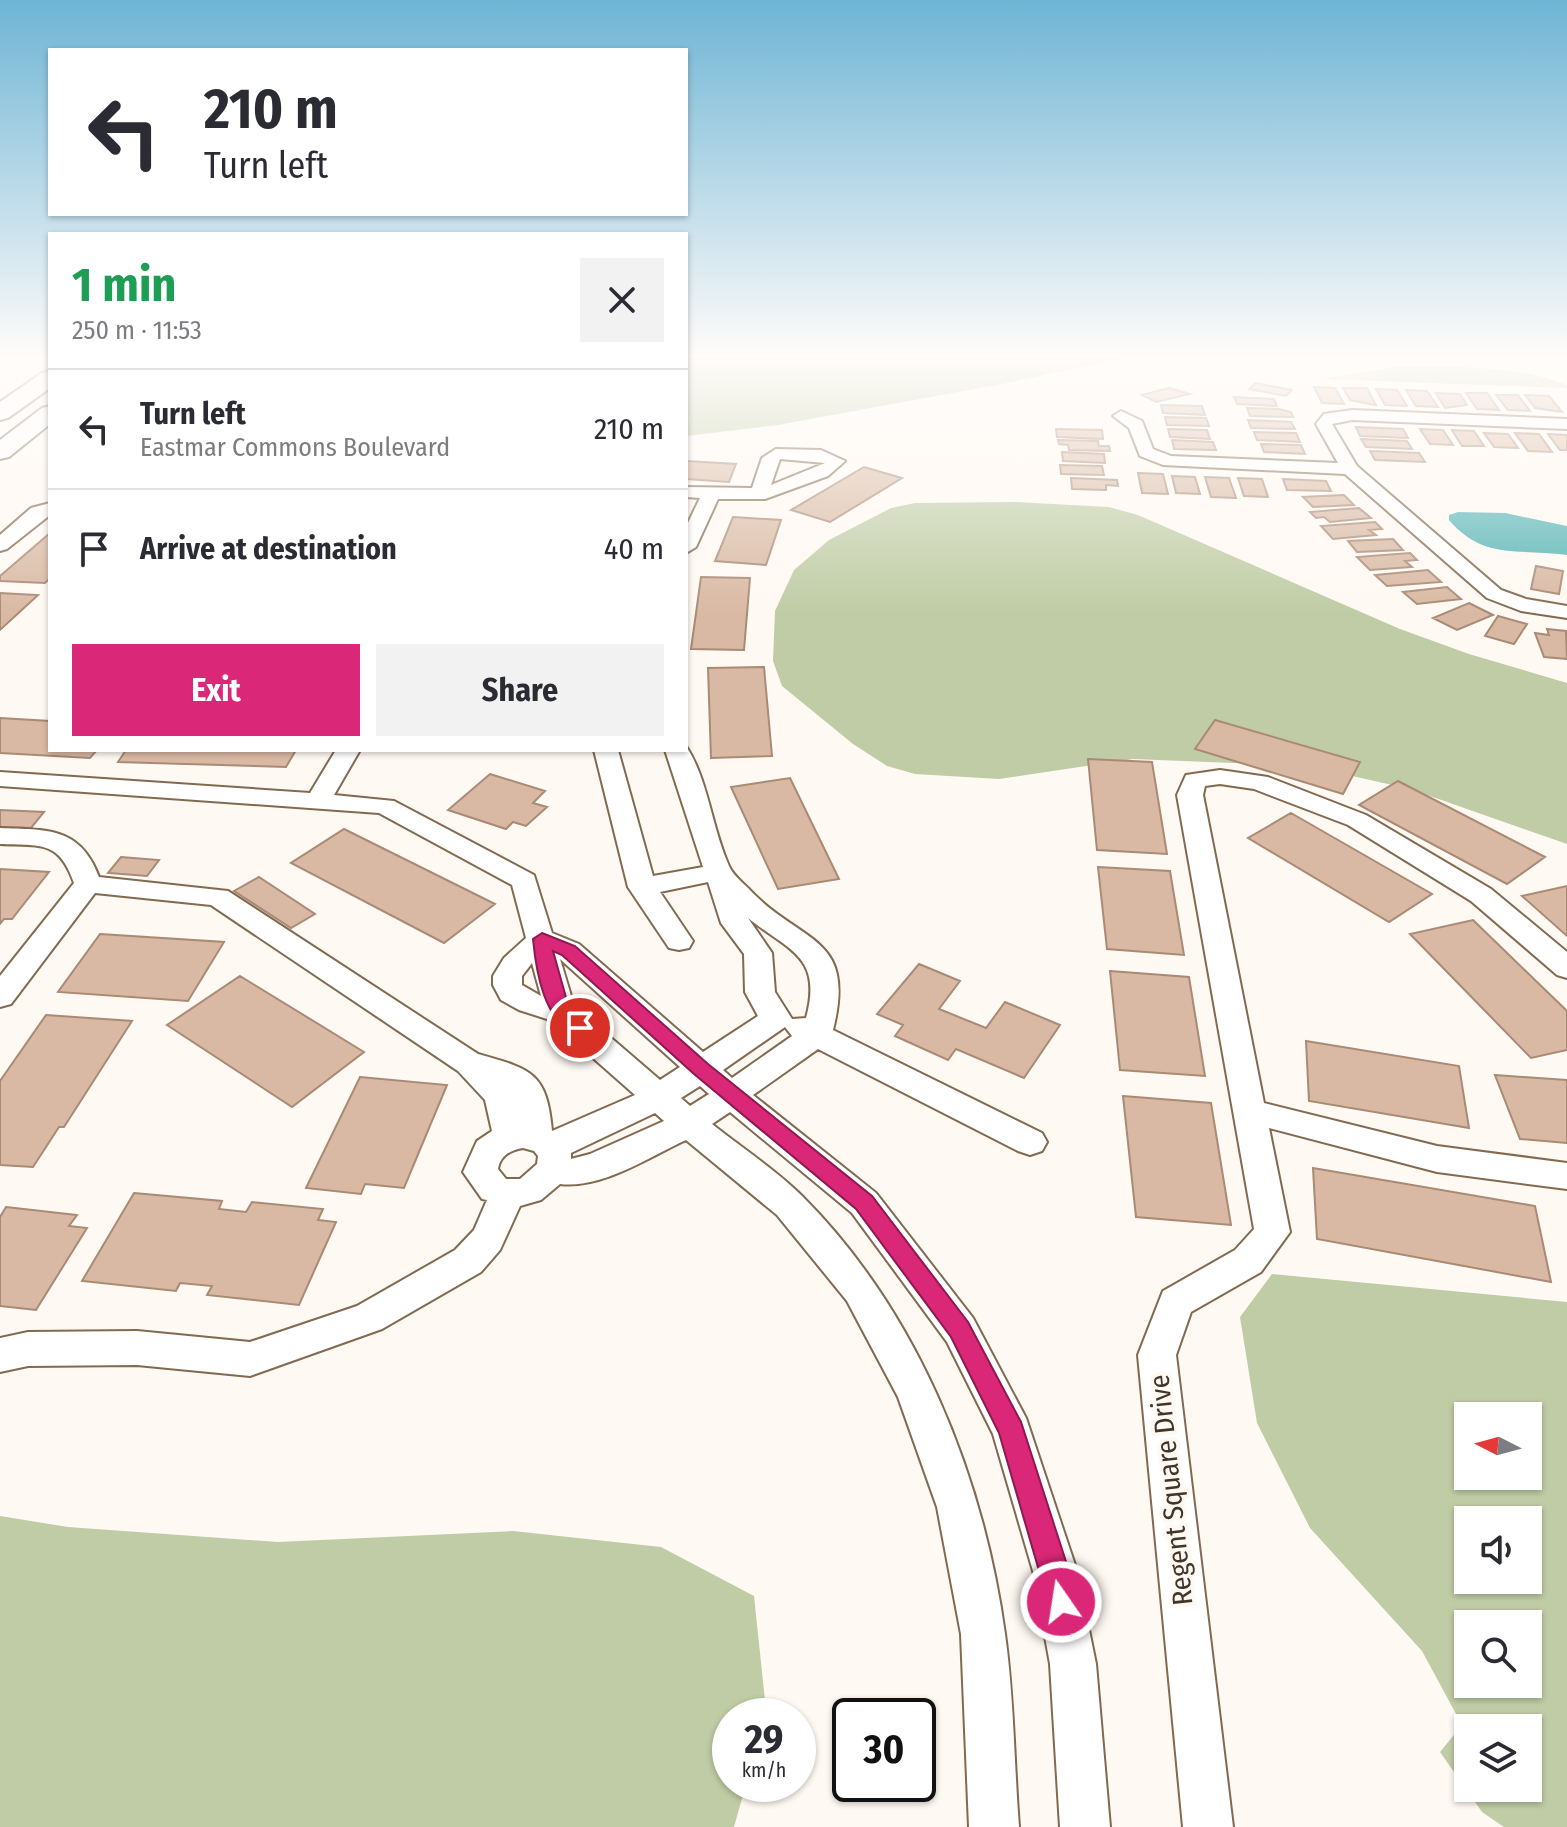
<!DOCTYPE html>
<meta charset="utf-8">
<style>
:root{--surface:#fff;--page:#f2f2f3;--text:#2b2b33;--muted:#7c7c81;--line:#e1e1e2;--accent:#db2777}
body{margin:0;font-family:"Fira Sans Condensed",sans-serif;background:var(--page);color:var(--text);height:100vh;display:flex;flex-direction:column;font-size:30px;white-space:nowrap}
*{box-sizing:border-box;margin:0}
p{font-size:26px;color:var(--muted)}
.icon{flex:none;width:44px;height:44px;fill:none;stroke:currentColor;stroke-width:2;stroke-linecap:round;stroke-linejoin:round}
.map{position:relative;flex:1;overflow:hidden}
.drawer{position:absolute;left:48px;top:232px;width:640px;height:520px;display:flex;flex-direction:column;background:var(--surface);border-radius:0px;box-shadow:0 2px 6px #0004}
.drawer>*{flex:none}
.top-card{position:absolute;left:48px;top:48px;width:640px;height:168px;border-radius:0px;box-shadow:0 2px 6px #0004;background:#fff;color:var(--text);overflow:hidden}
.needle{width:52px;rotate:276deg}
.tools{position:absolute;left:1454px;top:1402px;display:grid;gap:16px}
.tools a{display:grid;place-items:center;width:88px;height:88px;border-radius:0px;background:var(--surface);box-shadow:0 2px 6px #0004;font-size:40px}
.speed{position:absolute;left:712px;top:1698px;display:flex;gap:16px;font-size:40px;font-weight:700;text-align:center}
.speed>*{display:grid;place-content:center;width:104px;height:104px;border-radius:50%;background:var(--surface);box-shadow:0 2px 6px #0004;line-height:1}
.speed small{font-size:20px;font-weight:400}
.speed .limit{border:4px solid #111;border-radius:12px;background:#fff;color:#111}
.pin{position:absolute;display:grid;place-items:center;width:68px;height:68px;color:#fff;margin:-34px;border:4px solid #fff;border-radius:50%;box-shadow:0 2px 8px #0007}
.me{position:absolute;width:88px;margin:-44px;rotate:347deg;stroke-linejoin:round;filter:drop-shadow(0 0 6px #0008)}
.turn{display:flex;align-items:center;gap:28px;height:168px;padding:0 24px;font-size:36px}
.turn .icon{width:104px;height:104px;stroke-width:2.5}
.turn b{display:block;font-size:56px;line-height:68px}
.round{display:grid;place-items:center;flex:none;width:84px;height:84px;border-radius:0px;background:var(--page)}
.head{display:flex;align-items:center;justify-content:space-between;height:136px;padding:0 24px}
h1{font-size:48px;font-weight:700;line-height:60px;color:#1e9e55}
.primary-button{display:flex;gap:16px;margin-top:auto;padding:16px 24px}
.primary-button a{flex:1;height:92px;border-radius:0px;background:var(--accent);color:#fff;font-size:32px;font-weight:700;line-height:92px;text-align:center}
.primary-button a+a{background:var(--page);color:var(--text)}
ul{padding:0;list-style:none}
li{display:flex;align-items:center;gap:24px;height:120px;padding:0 24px;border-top:2px solid var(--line)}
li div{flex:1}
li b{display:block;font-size:30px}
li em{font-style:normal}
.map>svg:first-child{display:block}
</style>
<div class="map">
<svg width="1567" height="1827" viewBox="0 0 1567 1827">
<rect width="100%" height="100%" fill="#fff9f3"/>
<path fill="#bfcca5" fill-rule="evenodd" d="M686,358H1123L1007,383L778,425L686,436Z
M1394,367C1450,367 1514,364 1567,385V388L1323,379Z
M1014,502L1109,507L1138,515L1400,629L1469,654L1567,683V844L1410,789L1308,766L1133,759L999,779L915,774L887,766L853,744L782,686L773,661L775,611L794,570L829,540L891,508L915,503Z
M1272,1274L1567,1302V1827H1504L1482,1812L1440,1752L1462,1725L1422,1651L1310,1528L1257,1423L1240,1317ZM1528,1416V1476H1468V1416ZM1528,1520V1580H1468V1520ZM1528,1624V1684H1468V1624ZM1468,1728H1528V1788H1468Z
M0,1516L68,1527L278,1542L513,1531L661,1547L754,1596L766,1710L765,1716H730V1784H746L734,1827H0Z"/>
<path fill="#57b4b5" d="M1458,512L1505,513L1567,526V555C1520,548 1484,561 1449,520V515Z"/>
<path fill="#d9b9a3" stroke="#a98a75" stroke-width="2" d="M1255,383L1292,390L1286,396L1249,389Z
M1314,387L1335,388L1344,404L1322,403Z
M1169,388L1190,394L1156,402L1142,395Z
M1343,388H1367L1376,405L1350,400Z
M1376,389L1397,390L1407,406L1385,405Z
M1406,390L1427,391L1438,407L1416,406Z
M1436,393L1460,394L1467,405L1445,408Z
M1466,393H1487L1499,410L1477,409Z
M1496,395H1518L1530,411L1508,410Z
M1525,395L1549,396L1562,412L1535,408Z
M1234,397L1274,399L1277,406L1237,404Z
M1161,405L1202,406L1205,415L1163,413Z
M1247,408L1279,409L1291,412L1293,417L1250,416Z
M1165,417L1206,418L1209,426L1167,425Z
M1248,420L1291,422L1295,429L1251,428Z
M1356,427L1403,429L1408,438L1360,436Z
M1056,429L1102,430L1103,439L1057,437Z
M1168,429L1207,430L1210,439L1170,437Z
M1420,429L1443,430L1453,445L1430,444Z
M1452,430L1474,431L1484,446H1462Z
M1254,432L1296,433L1300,442L1257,440Z
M1484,433L1508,434L1518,448L1494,447Z
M1515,433L1539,434L1552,452L1528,451Z
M1548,434L1567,435V450H1560Z
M1361,439L1407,441L1412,449L1366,447Z
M1058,440L1098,441L1099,446H1109L1110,451L1069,450L1068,445L1059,444Z
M1172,440L1213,442L1216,450L1174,449Z
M1261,444L1301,445L1305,454L1264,452Z
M1370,451L1419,453L1425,462L1375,460Z
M1062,452L1104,454L1105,463L1063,461Z
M686,461L736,464L729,482L686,479Z
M1060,465L1102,466L1104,475L1061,474Z
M864,467L902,478L830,522L791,510Z
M1138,473L1163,474L1168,494L1142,493Z
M1172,476L1195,477L1200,494L1176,493Z
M1205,477L1229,478L1236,498L1211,497Z
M1071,478L1117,480L1118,486L1106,485V490L1072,489Z
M1238,478L1262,479L1268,497L1244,496Z
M1283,479L1326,481L1331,491L1287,490Z
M1344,495L1354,505L1313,507L1303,497Z
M1359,508L1371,518L1330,522L1324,517L1316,518L1310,512Z
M733,517L781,520L766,565L715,561Z
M1375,522L1382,529L1369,530L1376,535L1333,539L1321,526Z
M50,533V578L45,583L0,581V576Z
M1393,539L1403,550L1357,552L1348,541Z
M1410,553L1417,560L1405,561L1412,567L1370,570L1357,557Z
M1536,566L1563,571L1559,594L1531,589Z
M1428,570L1441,582L1387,586L1375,575Z
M701,577L750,578L744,650L691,649Z
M1447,587L1461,599L1417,604L1403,592Z
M0,593L38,595L0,630Z
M1469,603L1493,615L1457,630L1433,618Z
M1498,616L1527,624L1514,644L1485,636Z
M1547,629L1566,631L1567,659L1544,657L1535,633L1549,635Z
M764,667L772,756L711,758L708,668Z
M0,718L50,721V750H97L90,758L0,753Z
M1215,720L1360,762L1343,794L1195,749Z
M126,750H296L286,767L118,762Z
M1088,759L1152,762L1167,854L1097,850Z
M490,774L545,791L533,803L547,807L526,826L513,822L506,829L448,810Z
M790,778L839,879L778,889L731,787Z
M1398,781L1545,857L1507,884L1359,805Z
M0,810L44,812L31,828L0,827Z
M1291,813L1432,894L1389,922L1248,838Z
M344,829L495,904L444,943L291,863Z
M121,857L159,860L147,876L108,873Z
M1098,867L1170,871L1184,955L1107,949Z
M0,869L49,872L12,919H4L0,924Z
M259,877L315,914L291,928L234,891Z
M1567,886V936L1522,896Z
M1473,920L1567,1011V1050L1531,1058L1410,934Z
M100,934L224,942L188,1001L58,992Z
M919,964L960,981L939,1009L986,1028L1005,1002L1060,1025L1024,1078L956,1049L948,1060L895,1036L903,1025L877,1014Z
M1110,971L1189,977L1205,1076L1120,1070Z
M240,976L364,1052L292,1107L167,1025Z
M46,1015L132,1021L64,1127H59L33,1167L0,1165V1081Z
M1306,1041L1459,1066L1469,1128L1309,1101Z
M1495,1075L1567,1080V1143L1520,1139Z
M360,1077L447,1085L404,1188L365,1184L361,1194L306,1188Z
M1123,1096L1211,1103L1231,1225L1136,1217Z
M1313,1168L1535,1206L1551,1282L1317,1239Z
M134,1193L222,1201L219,1209L246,1212L252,1202L323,1209L318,1220L336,1222L299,1305L207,1295L212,1286L180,1283L176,1291L82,1281Z
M6,1207L77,1215L69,1226L87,1228L36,1310L0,1306V1217Z"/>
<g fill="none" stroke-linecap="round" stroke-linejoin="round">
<defs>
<path id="minor" d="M1352,410L1567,419V429L1352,420L1332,424L1357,466L1501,590L1526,599L1567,606V618L1521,611L1487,598L1345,474L1163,465L1140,456L1129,428L1113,416L1121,411L1142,421L1153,449L1171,456L1338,463L1316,424L1324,414Z
M776,449L821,450L845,461L828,476L765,499H718L696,547L686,553V527L700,498L686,497V487L752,488L762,458ZM780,459L825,463L771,485Z
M50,503V515L7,549L0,551V535L31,508Z
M686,746C708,779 712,829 729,866C733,875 742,882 749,889C801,945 857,934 833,1030L1042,1133L1047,1142L1042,1151L1030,1155L1018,1151L818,1049L753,1095L876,1193L973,1318L1026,1418L1077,1571L1096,1664L1110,1827H1060L1050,1664L1033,1571L993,1434L947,1342L852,1213L730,1112L712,1124C742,1148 776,1170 802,1196C917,1311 983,1474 1005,1634C1014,1697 1014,1763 1019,1827H969L961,1634L937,1507L898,1397L847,1301L777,1215L686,1140C649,1157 602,1189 560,1184L541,1200L520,1206L500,1250L481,1272L382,1329L250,1376L137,1365L28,1366L0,1372V1338L28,1332L137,1331L250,1342L357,1306L455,1250L474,1230L487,1200L482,1199L463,1172L477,1141L492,1131L485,1100L458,1071L211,905L95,893L11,1004L0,1007V976L74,883C59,840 41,846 0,844V828C46,830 80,826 99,877L228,891L478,1054C531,1069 547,1072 552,1131L635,1095L550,1020L519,1010L501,1000L493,985V976L504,958L526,938L512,885L379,813L0,786V772L310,793L336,750H360L334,795L394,801L534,875L552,933L579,944L703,1052L758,1016L745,992L744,954L721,923L708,882L660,892L693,941L689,948L679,950L669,948L628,887L594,750H618L653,876L703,867L665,750H686ZM748,918C789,951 823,956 806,1018L792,1019L775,992L772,953ZM560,959L680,1067L660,1080L574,1006ZM532,963L541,996L522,985V976ZM785,1027L792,1036L732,1078L723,1070ZM700,1086L709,1094L690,1106L681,1098ZM655,1113L664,1121L590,1154L571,1159V1153ZM523,1148L534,1151L538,1156L537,1164L520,1179H506L498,1169C500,1156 510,1150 523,1148Z
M1220,770L1268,777L1366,815L1491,889L1567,952V978L1557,975L1471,901L1348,825L1254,789L1220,784L1205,786L1203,795L1264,1103L1437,1146L1567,1163V1189L1437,1172L1269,1128L1290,1232L1261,1272L1191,1312L1176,1355L1233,1827H1183L1138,1355L1163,1291L1235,1250L1254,1229L1177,795L1186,775Z"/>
<path id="highway" d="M50,371V388L8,418L0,420V402L42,373Z
M50,406V424L9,457L0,459V440L42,408Z"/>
</defs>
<use href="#minor" stroke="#816a50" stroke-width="4"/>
<use href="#highway" stroke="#816a50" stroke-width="4"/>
<use href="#minor" fill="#fff" fill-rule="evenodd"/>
<use href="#highway" fill="#fff" fill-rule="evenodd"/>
</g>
<linearGradient id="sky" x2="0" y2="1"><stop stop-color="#6eb4d4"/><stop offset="0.58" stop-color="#fffcfa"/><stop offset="1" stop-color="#fffcfa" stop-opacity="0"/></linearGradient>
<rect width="1567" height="614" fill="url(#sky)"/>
<path fill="#db2777" stroke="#8e194d" stroke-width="2" d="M542,933L575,946L708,1064L872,1196L968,1322L1021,1422L1069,1571L1075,1602L1071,1612L1061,1617L1051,1612L999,1433L951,1337L856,1209L694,1074L562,955L553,951L569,1008L590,1028L580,1035C544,1025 536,971 533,939Z"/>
<g text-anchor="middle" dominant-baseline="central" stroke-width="8" stroke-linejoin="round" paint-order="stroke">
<g font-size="28" fill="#40362b" stroke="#fff9f3">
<text transform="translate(1171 1490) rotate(-96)">Regent Square Drive</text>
</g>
</g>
</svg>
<div class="tools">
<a><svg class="needle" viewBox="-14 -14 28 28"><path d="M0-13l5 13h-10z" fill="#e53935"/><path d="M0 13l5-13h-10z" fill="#7c7c81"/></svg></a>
<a><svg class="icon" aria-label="sound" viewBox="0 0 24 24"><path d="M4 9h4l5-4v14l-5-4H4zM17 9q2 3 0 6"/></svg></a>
<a><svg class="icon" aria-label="search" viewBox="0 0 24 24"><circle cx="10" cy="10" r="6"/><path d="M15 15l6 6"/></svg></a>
<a><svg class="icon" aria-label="layers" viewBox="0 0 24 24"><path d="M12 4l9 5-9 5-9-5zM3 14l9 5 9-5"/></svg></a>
</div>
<div class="speed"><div>29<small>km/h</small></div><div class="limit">30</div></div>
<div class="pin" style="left:580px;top:1028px;background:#d93025"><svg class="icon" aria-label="arrive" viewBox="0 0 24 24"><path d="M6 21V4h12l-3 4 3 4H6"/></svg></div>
<svg class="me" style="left:1061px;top:1602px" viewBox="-20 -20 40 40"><circle r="17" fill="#db2777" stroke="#fff" stroke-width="3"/><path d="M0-11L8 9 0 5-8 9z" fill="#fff"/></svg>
<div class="top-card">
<div class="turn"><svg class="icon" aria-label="left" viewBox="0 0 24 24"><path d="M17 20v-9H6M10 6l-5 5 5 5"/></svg><div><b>210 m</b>Turn left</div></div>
</div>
<section class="drawer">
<div class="head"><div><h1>1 min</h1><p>250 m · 11:53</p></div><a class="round"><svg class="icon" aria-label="close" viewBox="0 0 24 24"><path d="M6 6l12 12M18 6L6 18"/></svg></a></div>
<ul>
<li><svg class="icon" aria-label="left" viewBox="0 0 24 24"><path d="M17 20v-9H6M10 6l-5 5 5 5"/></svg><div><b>Turn left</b><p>Eastmar Commons Boulevard</p></div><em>210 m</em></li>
<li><svg class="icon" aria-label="arrive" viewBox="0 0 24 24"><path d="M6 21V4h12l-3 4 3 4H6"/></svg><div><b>Arrive at destination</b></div><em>40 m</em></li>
</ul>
<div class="primary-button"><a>Exit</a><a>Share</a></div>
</section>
</div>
